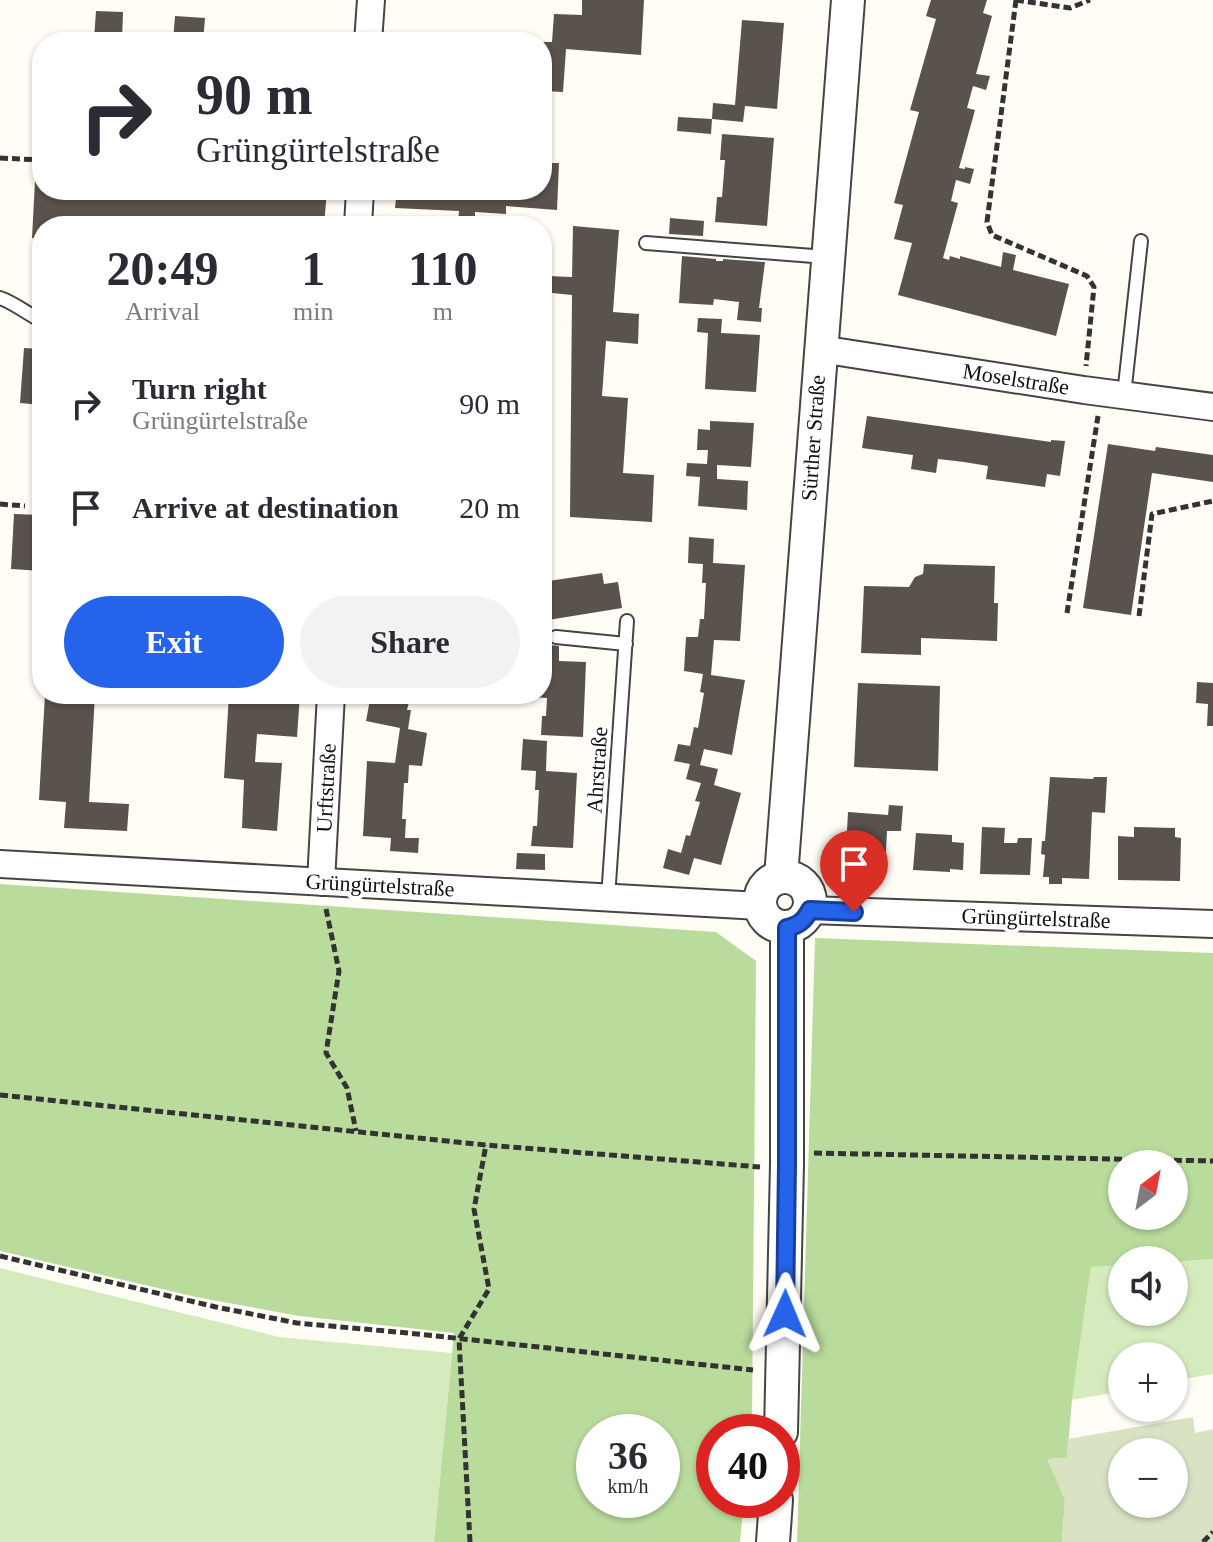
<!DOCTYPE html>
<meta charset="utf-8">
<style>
:root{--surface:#fff;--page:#f2f2f3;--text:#2b2b33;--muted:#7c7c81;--accent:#2563eb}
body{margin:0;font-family:Georgia,serif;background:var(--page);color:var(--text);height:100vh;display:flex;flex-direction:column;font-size:30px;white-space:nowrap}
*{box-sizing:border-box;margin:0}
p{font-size:26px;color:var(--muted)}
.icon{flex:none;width:44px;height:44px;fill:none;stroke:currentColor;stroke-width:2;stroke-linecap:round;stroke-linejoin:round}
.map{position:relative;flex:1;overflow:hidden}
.sheet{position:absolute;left:32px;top:216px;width:520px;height:488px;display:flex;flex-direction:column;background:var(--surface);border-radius:32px;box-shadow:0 2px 6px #0004}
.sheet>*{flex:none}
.hud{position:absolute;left:32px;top:32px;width:520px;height:168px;border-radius:32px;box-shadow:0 2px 6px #0004;background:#fff;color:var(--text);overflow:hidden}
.needle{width:52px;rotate:32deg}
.fabs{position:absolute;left:1108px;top:1150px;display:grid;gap:16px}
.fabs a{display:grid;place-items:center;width:80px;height:80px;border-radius:50%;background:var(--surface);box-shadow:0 2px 6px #0004;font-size:40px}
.speed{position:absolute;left:576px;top:1414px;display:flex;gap:16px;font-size:40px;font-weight:700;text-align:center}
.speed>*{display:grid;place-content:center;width:104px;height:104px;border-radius:50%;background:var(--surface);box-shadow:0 2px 6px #0004;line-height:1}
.speed small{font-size:20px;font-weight:400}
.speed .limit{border:12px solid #d22;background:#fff;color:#111}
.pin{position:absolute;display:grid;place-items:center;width:68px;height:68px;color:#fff;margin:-82px -34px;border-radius:50% 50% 50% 0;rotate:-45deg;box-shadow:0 0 8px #0007}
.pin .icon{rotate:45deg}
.me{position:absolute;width:88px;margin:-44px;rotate:1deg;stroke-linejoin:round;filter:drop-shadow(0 0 6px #0008)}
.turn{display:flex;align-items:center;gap:28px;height:168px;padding:0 32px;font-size:36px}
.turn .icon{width:104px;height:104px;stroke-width:2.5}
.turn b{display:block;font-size:56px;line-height:68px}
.eta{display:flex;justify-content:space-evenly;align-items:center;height:136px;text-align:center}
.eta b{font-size:48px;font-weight:600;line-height:56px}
.cta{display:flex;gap:16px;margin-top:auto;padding:16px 32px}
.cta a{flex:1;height:92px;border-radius:48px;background:var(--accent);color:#fff;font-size:32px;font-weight:600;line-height:92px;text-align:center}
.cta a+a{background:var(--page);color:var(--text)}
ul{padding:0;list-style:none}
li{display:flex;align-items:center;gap:24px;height:104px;padding:0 32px}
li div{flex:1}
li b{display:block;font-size:30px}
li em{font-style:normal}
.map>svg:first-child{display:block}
</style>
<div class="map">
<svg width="1213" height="1542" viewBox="0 0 1213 1542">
<rect width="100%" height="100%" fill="#fffdf5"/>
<path fill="#d5ebbd" d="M1213,1259V1374L1174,1381V1356H1122V1391L1072,1400L1091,1267L1122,1265V1312H1174V1262Z
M0,1268L279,1337L452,1353L434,1542H0Z"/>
<path fill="#b9dc9c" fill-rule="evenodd" d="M0,884L716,932L756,961L752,1422L751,1432H714V1500H744L740,1542H434L454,1333L299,1316L196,1297L0,1251ZM594,1432H662V1500H594Z
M815,938L1213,953V1259L1174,1262V1260H1122V1265L1091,1267L1072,1400L1067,1458L1048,1459L1065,1500L1062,1542H797ZM1122,1164H1174V1216H1122Z"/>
<path fill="#d9e3c4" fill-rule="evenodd" d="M1193,1417L1195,1433L1213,1429V1542H1062L1065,1500L1047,1459L1067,1458L1068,1439ZM1174,1452V1504H1122V1452Z"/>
<path fill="#5a524d" d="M582,0H644L641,55L566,49L563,92L542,91V42H552L554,14L582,15Z
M931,0H987L983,13L992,16L976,74L990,76L986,90L973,86L967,108L975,110L959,168L965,169V167L974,169L970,184L956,180L951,201L958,203L943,258L949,260L950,256L960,259V256L1001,267L1003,252L1016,255L1013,270L1069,284L1056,336L898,295L912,243L894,239L903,205L894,203L919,112L910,110L936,19L926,16Z
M96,11L123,12L122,41L63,42V37L94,39Z
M175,16L205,18L203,42H173Z
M742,20L784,23L777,109L745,106L743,122L712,119L711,134L677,131L678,117L712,119L713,103L735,105Z
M722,134L774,138L767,226L715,222L717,197H722L725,160H720Z
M542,163H559L557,210L506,206V214L475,212V224L458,223L459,211L395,208L397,190H462V195L476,196L477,190H542Z
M35,181H42V190H327L324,226H42V238H32Z
M670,218L704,221L703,236L669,234Z
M573,226L619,230L613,312L639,314L638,344L606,341L602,396L628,398L623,473L654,475L652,522L570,517L572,295L552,293L549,348H542V289H547L548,276L572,277Z
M682,256L716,259V261H723V259L765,262L759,308H762L761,322L737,320L739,302L714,299L713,305L679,303Z
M698,318L722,319L721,333L760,335L756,392L705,389L708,333L697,332Z
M24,348L42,349V405L20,403Z
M867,416L1051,442V440L1065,441L1060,476L1047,474L1045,487L986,479L988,466L964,462L938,459L936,473L911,469L913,455L862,448Z
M710,421L754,423L751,467L717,465V479L748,481L747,510L698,506L700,477L686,476L687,463L707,464L708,450H697L698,429L710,430Z
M1108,444L1155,451L1156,447L1213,455V482L1152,473L1131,615L1083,608Z
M34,448L42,449V476L33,475Z
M14,514L42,515V571L11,569Z
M689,537L714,539L713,563L745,565L740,641L714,640L711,675L745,680L732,755L704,749L700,765L718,769L714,785L741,793L721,865L694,858L689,875L663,868L668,849L681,853L686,835L690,836L700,802L695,801L701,783L686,779L690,764L674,761L678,744L690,746L694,727L698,728L704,693L700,692L703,674L684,671L686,637H698L700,619H704L706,583H702L703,564L688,563Z
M924,564L995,566L994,603H998L997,641L921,638V655L861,653L864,586L909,587L915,577L923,574Z
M602,573L604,584L618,582L622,608L542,621V582Z
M542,644L559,646V661L586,662L583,737L541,735L542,716H546L547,698L530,697V694H542Z
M1197,682L1213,683V726H1207L1208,704L1196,703Z
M858,683L940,686L938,771L854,767Z
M45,694H95L89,802L129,804L127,831L64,828L66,802L39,800Z
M229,694H300L297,737L257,734L255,762L282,763L277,831L242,828L244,780L224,778Z
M371,694H411L407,710H411L408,729L427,733L422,766L409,765L408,783H404L402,819H406L405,838H419L418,853L390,851L391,838L363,836L367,761L395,763L400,728L366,721Z
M523,739L547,741L546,771L577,773L573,848L531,846L533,826H537L539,790H535L536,771L521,770Z
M1050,777L1093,779L1094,777H1107L1105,813L1092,812L1089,879L1062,878V884H1049V877H1043L1045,855L1041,854L1042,841H1045Z
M889,805L903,806L901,831H887L885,869L845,867L848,812L888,815Z
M982,827L1005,828L1004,843H1017L1018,838H1032L1030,875L980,874Z
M1134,827L1175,828V837L1181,838L1180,881L1118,880V836L1134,837Z
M916,833L952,835V842L964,843L963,870L950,869V872L913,870Z
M517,853L545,854V870L516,869Z"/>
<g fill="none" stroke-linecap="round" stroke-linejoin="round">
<defs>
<path id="service" d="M646,243L826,257
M0,298C15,303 27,314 42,321
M1124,395L1141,241
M41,493H42
M556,637L626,644
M608,898L627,621"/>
<path id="minor" d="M368,42L371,0
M358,226L360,190
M820,349L1084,390L1213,407
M0,864L760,906
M321,882L331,694
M810,910L1213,924"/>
<path id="tertiary" d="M760 902a25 25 0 1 1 50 0a25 25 0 1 1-50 0Z
M781,877L848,0
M781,1432L787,1164V928
M773,1542L776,1500"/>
</defs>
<use href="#service" stroke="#444" stroke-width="16"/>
<use href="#minor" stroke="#444" stroke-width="30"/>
<use href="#tertiary" stroke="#444" stroke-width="36"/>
<path stroke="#333" stroke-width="5" stroke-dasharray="8 4" stroke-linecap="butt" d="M1016,0L987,222L992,235L1087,276L1094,287L1086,366
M1016,0L1070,8L1090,0
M0,158L42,160
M0,504L25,506
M1067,613L1098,416
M1139,616L1152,514L1213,501
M326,909L339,971L326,1053L347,1088L356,1131
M0,1095L486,1145L760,1167
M814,1153L1213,1161
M0,1256L216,1307L297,1323L408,1333L753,1370
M470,1542L459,1339L489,1289L474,1209L486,1145
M1203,1542L1213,1532"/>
<use href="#service" stroke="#fff" stroke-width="12"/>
<use href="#minor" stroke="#fff" stroke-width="26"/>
<use href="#tertiary" stroke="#fff" stroke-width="32"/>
</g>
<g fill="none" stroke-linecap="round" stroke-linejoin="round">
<defs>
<path id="route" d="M785,1314L787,1164V928C799,925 804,921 810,910L854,912"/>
</defs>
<use href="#route" stroke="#184099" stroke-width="20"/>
<use href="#route" stroke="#2563eb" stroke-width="14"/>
</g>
<g text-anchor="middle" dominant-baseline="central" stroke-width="8" stroke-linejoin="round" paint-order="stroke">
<g font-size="22" fill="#111" stroke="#fff">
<text transform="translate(1016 379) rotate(9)">Moselstraße</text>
<text transform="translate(813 438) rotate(-86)">Sürther Straße</text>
<text transform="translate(597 770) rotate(-86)">Ahrstraße</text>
<text transform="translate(326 788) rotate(-87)">Urftstraße</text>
<text transform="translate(380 885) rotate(3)">Grüngürtelstraße</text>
<text transform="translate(1036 918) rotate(2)">Grüngürtelstraße</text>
</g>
</g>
</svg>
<div class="fabs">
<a><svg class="needle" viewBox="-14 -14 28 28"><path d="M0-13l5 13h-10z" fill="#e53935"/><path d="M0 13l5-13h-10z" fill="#7c7c81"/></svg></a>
<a><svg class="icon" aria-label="sound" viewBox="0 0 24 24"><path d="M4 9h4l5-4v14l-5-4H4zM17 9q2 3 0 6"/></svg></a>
<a>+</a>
<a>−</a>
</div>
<div class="speed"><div>36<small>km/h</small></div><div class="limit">40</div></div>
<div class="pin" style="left:854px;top:912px;background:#d93025"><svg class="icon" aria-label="arrive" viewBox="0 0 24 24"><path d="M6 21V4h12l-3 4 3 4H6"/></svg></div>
<svg class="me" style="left:785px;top:1314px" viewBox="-20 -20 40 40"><path d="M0-17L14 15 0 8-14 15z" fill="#2563eb" stroke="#fff" stroke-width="4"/></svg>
<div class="hud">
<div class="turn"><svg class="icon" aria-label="right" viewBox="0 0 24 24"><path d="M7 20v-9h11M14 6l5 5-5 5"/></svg><div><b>90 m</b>Grüngürtelstraße</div></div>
</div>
<section class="sheet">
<div class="eta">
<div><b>20:49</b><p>Arrival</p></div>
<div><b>1</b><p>min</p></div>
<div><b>110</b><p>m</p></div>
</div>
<ul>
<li><svg class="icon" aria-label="right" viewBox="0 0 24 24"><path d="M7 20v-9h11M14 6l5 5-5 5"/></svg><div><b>Turn right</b><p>Grüngürtelstraße</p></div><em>90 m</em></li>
<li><svg class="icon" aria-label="arrive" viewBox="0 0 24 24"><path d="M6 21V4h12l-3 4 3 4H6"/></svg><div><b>Arrive at destination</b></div><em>20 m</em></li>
</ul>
<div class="cta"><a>Exit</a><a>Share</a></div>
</section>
</div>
